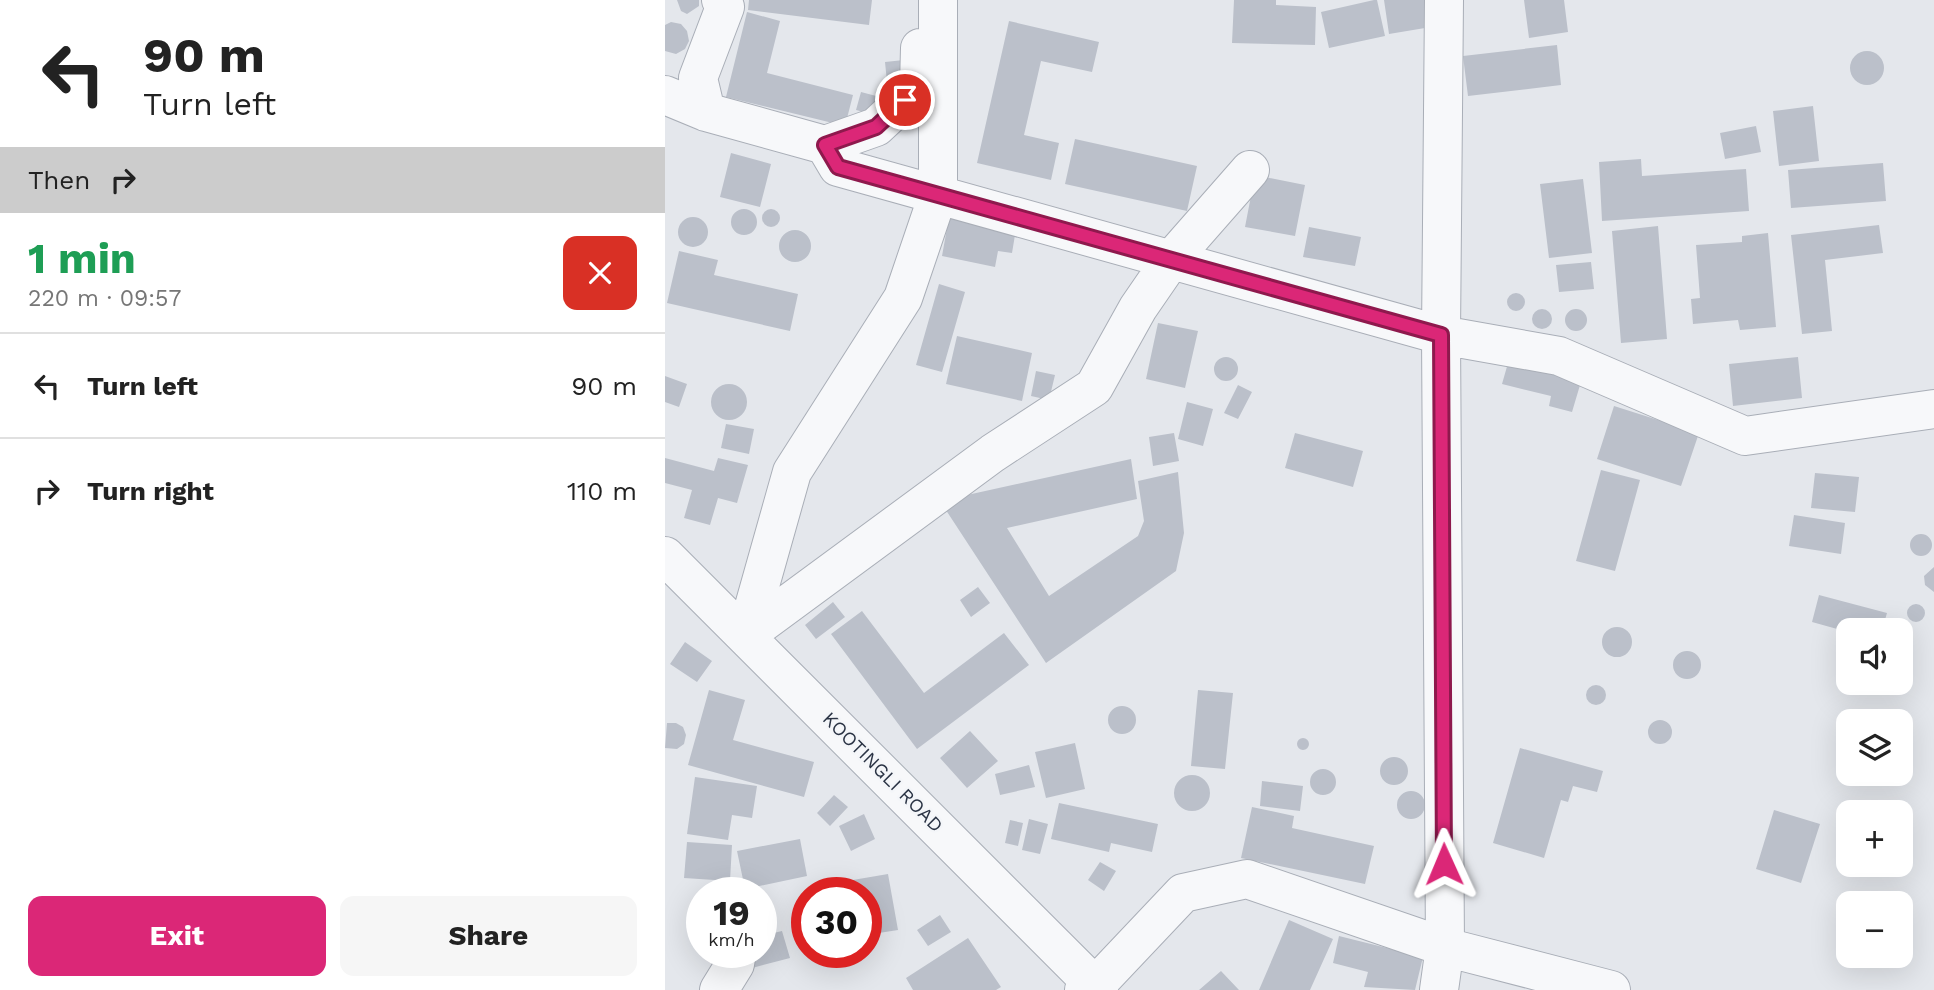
<!DOCTYPE html>
<meta charset="utf-8">
<style>
:root{--surface:#fff;--page:#f6f6f6;--text:#222;--muted:#767676;--line:#e0e0e0;--accent:#db2777}
body{margin:0;font-family:"Work Sans",sans-serif;background:var(--page);color:var(--text);height:100vh;display:flex;flex-direction:column;font-size:26px;white-space:nowrap}
*{box-sizing:border-box;margin:0}
p{font-size:23px;color:var(--muted)}
.icon{flex:none;width:38px;height:38px;fill:none;stroke:currentColor;stroke-width:2;stroke-linecap:round;stroke-linejoin:round}
.map{position:relative;flex:1;overflow:hidden}
.panel{display:flex;flex-direction:column;background:var(--surface);width:665px}
.panel>*{flex:none}
.top-card{background:#fff;color:var(--text);overflow:hidden}
.fabs{position:absolute;left:1171px;top:618px;display:grid;gap:14px}
.fabs a{display:grid;place-items:center;width:77px;height:77px;border-radius:14px;background:var(--surface);box-shadow:0 7px 28px #0002;font-size:35px}
.speed{position:absolute;left:21px;top:877px;display:flex;gap:14px;font-size:35px;font-weight:700;text-align:center}
.speed>*{display:grid;place-content:center;width:91px;height:91px;border-radius:50%;background:var(--surface);box-shadow:0 7px 28px #0002;line-height:1}
.speed small{font-size:18px;font-weight:400}
.speed .limit{border:10px solid #d22;background:#fff;color:#111}
.pin{position:absolute;display:grid;place-items:center;width:60px;height:60px;color:#fff;margin:-30px;border:4px solid #fff;border-radius:50%;box-shadow:0 2px 7px #0007}
.me{position:absolute;width:77px;margin:-38px;rotate:359deg;stroke-linejoin:round;filter:drop-shadow(0 0 5px #0008)}
.turn{display:flex;align-items:center;gap:24px;height:147px;padding:0 28px;font-size:32px}
.turn .icon{width:91px;height:91px;stroke-width:2.5}
.turn b{display:block;font-size:49px;line-height:60px}
.then{display:flex;align-items:center;height:66px;padding:0 28px;background:#0003;gap:14px;font-size:26px}
.round{display:grid;place-items:center;flex:none;width:74px;height:74px;border-radius:14px;background:var(--page)}
.head{display:flex;align-items:center;justify-content:space-between;height:119px;padding:0 28px}
h1{font-size:42px;font-weight:700;line-height:52px;color:#1e9e55}
.button{display:flex;gap:14px;margin-top:auto;padding:14px 28px}
.button a{flex:1;height:80px;border-radius:14px;background:var(--accent);color:#fff;font-size:28px;font-weight:700;line-height:80px;text-align:center}
.button a+a{background:var(--page);color:var(--text)}
ul{padding:0;list-style:none}
li{display:flex;align-items:center;gap:21px;height:105px;padding:0 28px;border-top:2px solid var(--line)}
li div{flex:1}
li b{display:block;font-size:26px}
li em{font-style:normal}
main{display:flex;flex:1;min-height:0}
.map>svg:first-child{display:block}
</style>
<main>
<section class="panel">
<div class="top-card">
<div class="turn"><svg class="icon" aria-label="left" viewBox="0 0 24 24"><path d="M17 20v-9H6M10 6l-5 5 5 5"/></svg><div><b>90 m</b>Turn left</div></div>
<div class="then">Then<svg class="icon" aria-label="right" viewBox="0 0 24 24"><path d="M7 20v-9h11M14 6l5 5-5 5"/></svg></div>
</div>
<div class="head"><div><h1>1 min</h1><p>220 m · 09:57</p></div><a class="round" style="background:#d93025;color:#fff"><svg class="icon" aria-label="close" viewBox="0 0 24 24"><path d="M6 6l12 12M18 6L6 18"/></svg></a></div>
<ul>
<li><svg class="icon" aria-label="left" viewBox="0 0 24 24"><path d="M17 20v-9H6M10 6l-5 5 5 5"/></svg><div><b>Turn left</b></div><em>90 m</em></li>
<li><svg class="icon" aria-label="right" viewBox="0 0 24 24"><path d="M7 20v-9h11M14 6l5 5-5 5"/></svg><div><b>Turn right</b></div><em>110 m</em></li>
</ul>
<div class="button"><a>Exit</a><a>Share</a></div>
</section>
<div class="map">
<svg width="1269" height="990" viewBox="0 0 1269 990">
<rect width="100%" height="100%" fill="#e4e7ec"/>
<path fill="#bbc0ca" d="M12,0H34V6L22,14L16,11Z
M84,0H207L204,25L83,10Z
M569,0H611V5L651,7L650,45L567,43Z
M709,0H712L720,36L664,48L656,12Z
M719,0H768L772,26L724,34Z
M859,0H899L903,32L864,38Z
M82,12L115,21L102,73L188,95L180,126L61,97Z
M344,21L434,42L427,72L376,61L359,135L394,143L386,180L312,163Z
M6,22L16,24L22,31L24,41L20,49L11,54L0,51V25Z
M892,45L896,85L803,96L798,56Z
M1185 68a17 17 0 1 1 34 0a17 17 0 1 1-34 0Z
M239,60L241,80L222,82L220,62Z
M196,92L215,97L210,115L191,110Z
M1148,106L1154,161L1114,166L1108,111Z
M1091,126L1096,152L1060,159L1055,133Z
M410,139L532,166L522,211L400,184Z
M66,153L106,164L95,207L55,197Z
M976,159L977,176L1081,169L1084,211L937,221L934,162Z
M1218,163L1221,201L1126,208L1123,170Z
M590,175L640,185L630,236L580,227Z
M918,179L927,253L884,258L875,184Z
M66 222a13 13 0 1 1 26 0a13 13 0 1 1-26 0Z
M97 218a9 9 0 1 1 18 0a9 9 0 1 1-18 0Z
M13 232a15 15 0 1 1 30 0a15 15 0 1 1-30 0Z
M284,217L338,227L337,233L350,235L347,253L333,251L330,267L277,256Z
M1214,225L1218,253L1160,260L1167,331L1137,334L1126,235Z
M993,226L1002,339L956,343L947,231Z
M644,227L696,237L690,266L638,257Z
M114 246a16 16 0 1 1 32 0a16 16 0 1 1-32 0Z
M1103,233L1111,327L1075,330L1073,320L1028,324L1026,299L1035,298L1031,245L1077,242V236Z
M14,251L53,260L49,275L133,294L125,331L2,303Z
M926,262L929,289L894,292L891,265Z
M274,284L300,292L277,372L251,365Z
M842 302a9 9 0 1 1 18 0a9 9 0 1 1-18 0Z
M900 320a11 11 0 1 1 22 0a11 11 0 1 1-22 0Z
M867 319a10 10 0 1 1 20 0a10 10 0 1 1-20 0Z
M493,323L533,331L520,388L481,379Z
M292,336L367,353L357,401L281,384Z
M845,356L918,375L907,412L884,406L886,396L837,384Z
M1133,357L1137,398L1068,406L1064,364Z
M549 369a12 12 0 1 1 24 0a12 12 0 1 1-24 0Z
M371,371L390,375L384,400L366,396Z
M0,376L22,384L14,407L0,402Z
M46 402a18 18 0 1 1 36 0a18 18 0 1 1-36 0Z
M573,385L587,392L573,419L559,413Z
M522,402L548,409L538,446L513,439Z
M949,406L1034,433L1016,486L932,459Z
M61,424L89,429L84,454L56,448Z
M509,433L514,461L488,466L484,437Z
M630,433L698,451L688,487L620,468Z
M0,458L49,471L53,458L83,465L72,503L53,498L45,525L19,518L27,490L0,483Z
M466,459L472,499L342,528L384,596L473,536L479,521L473,481L513,472L519,533L511,571L381,663L275,501Z
M936,470L975,480L950,571L911,561Z
M1150,473L1194,477L1190,512L1146,508Z
M1129,515L1180,523L1176,554L1124,546Z
M1245 545a11 11 0 1 1 22 0a11 11 0 1 1-22 0Z
M1269,567V592L1260,585L1259,576Z
M313,587L325,603L306,617L295,600Z
M1154,595L1222,613L1217,630L1183,632L1147,622Z
M168,602L180,617L151,639L140,625Z
M1242 613a9 9 0 1 1 18 0a9 9 0 1 1-18 0Z
M197,611L259,693L339,633L364,665L252,749L166,634Z
M937 642a15 15 0 1 1 30 0a15 15 0 1 1-30 0Z
M20,642L47,661L32,682L5,664Z
M1008 665a14 14 0 1 1 28 0a14 14 0 1 1-28 0Z
M921 695a10 10 0 1 1 20 0a10 10 0 1 1-20 0Z
M44,690L80,700L68,740L149,762L139,797L23,765Z
M533,690L568,693L560,769L526,766Z
M443 720a14 14 0 1 1 28 0a14 14 0 1 1-28 0Z
M983 732a12 12 0 1 1 24 0a12 12 0 1 1-24 0Z
M2,723H11L18,727L21,735L19,744L12,749L0,748Z
M305,731L333,761L302,788L275,758Z
M632 744a6 6 0 1 1 12 0a6 6 0 1 1-12 0Z
M410,743L420,789L381,798L370,752Z
M855,748L938,771L932,792L908,786L903,802L896,800L879,858L828,843Z
M715 771a14 14 0 1 1 28 0a14 14 0 1 1-28 0Z
M364,765L370,787L335,795L330,774Z
M645 782a13 13 0 1 1 26 0a13 13 0 1 1-26 0Z
M509 793a18 18 0 1 1 36 0a18 18 0 1 1-36 0Z
M30,777L92,786L87,818L67,815L63,840L22,834Z
M597,781L638,786L635,811L595,806Z
M732 805a14 14 0 1 1 28 0a14 14 0 1 1-28 0Z
M169,795L183,807L165,826L152,813Z
M394,803L493,824L487,852L446,843L444,852L386,839Z
M587,807L629,816L627,828L709,846L700,884L576,858Z
M1109,810L1155,824L1136,883L1091,869Z
M199,814L210,839L186,851L174,826Z
M364,819L383,824L375,854L357,850Z
M345,820L358,823L353,846L340,843Z
M135,839L142,876L80,889L72,851Z
M22,842L67,845L65,881L19,878Z
M435,862L451,871L439,891L423,880Z
M223,874L233,930L201,935V892H184L182,881Z
M178,886L180,892H153V891Z
M275,915L286,932L263,946L252,930Z
M624,920L668,939L645,990H594Z
M117,931L125,958L87,968L83,952H96V936Z
M674,936L758,957L750,990L699,987L703,972L668,963Z
M303,938L336,987L331,990H248L241,978Z
M556,971L574,990H534Z"/>
<g fill="none" stroke-linecap="round" stroke-linejoin="round">
<defs>
<path id="minor" d="M273,0V195L238,298L127,472L81,635L328,453L429,387L473,308L506,260L585,170
M255,48L254,87L211,127L160,145L173,167L776,335L894,356L1080,436L1269,409
M0,95L41,112L160,145
M41,112L33,78L60,7L56,0
M0,556L434,990
M54,990L70,964L72,952
M419,990L430,986L518,893L582,879L780,947L946,990
M774,990L780,947L776,335L779,0"/>
</defs>
<use href="#minor" stroke="#a9aeb7" stroke-width="40"/>
<use href="#minor" stroke="#f7f8fa" stroke-width="38"/>
</g>
<g fill="none" stroke-linecap="round" stroke-linejoin="round">
<defs>
<path id="route" d="M240,100L211,127L160,145L173,167L776,335L779,864"/>
</defs>
<use href="#route" stroke="#8e194d" stroke-width="18"/>
<use href="#route" stroke="#db2777" stroke-width="12"/>
</g>
<g text-anchor="middle" dominant-baseline="central" stroke-width="5" stroke-linejoin="round" paint-order="stroke">
<g font-size="19" fill="#2b3445" stroke="#f4f6f9">
<text transform="translate(218 772) rotate(45)">KOOTINGLI ROAD</text>
</g>
</g>
</svg>
<div class="fabs">
<a><svg class="icon" aria-label="sound" viewBox="0 0 24 24"><path d="M4 9h4l5-4v14l-5-4H4zM17 9q2 3 0 6"/></svg></a>
<a><svg class="icon" aria-label="layers" viewBox="0 0 24 24"><path d="M12 4l9 5-9 5-9-5zM3 14l9 5 9-5"/></svg></a>
<a>+</a>
<a>−</a>
</div>
<div class="speed"><div>19<small>km/h</small></div><div class="limit">30</div></div>
<div class="pin" style="left:240px;top:100px;background:#d93025"><svg class="icon" aria-label="arrive" viewBox="0 0 24 24"><path d="M6 21V4h12l-3 4 3 4H6"/></svg></div>
<svg class="me" style="left:779px;top:864px" viewBox="-20 -20 40 40"><path d="M0-17L14 15 0 8-14 15z" fill="#db2777" stroke="#fff" stroke-width="4"/></svg>
</div>
</main>
